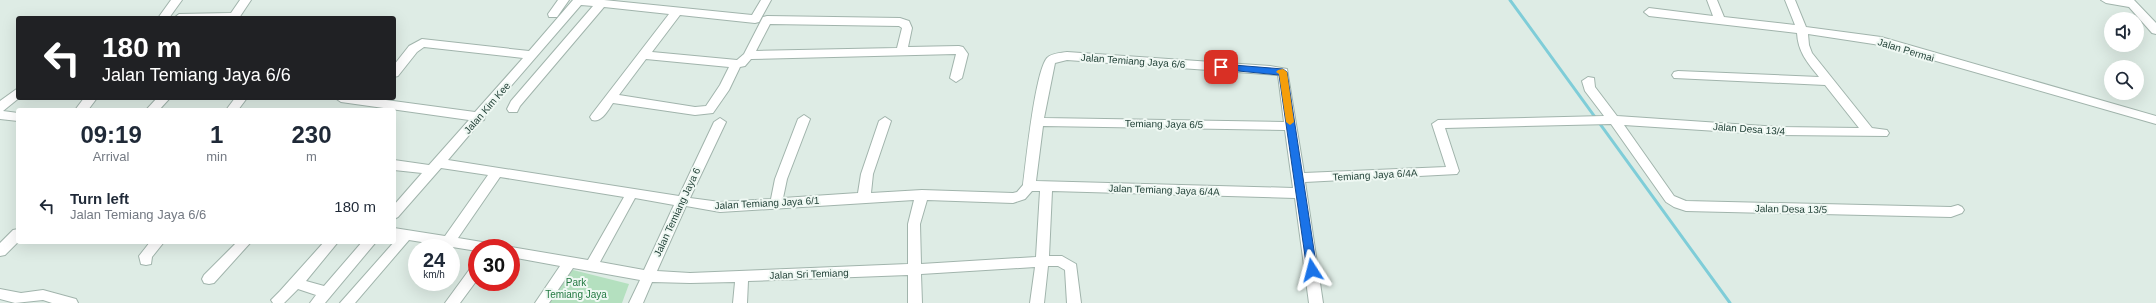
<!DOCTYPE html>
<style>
:root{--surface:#fff;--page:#f6f6f7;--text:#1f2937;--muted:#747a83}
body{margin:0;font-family:Arial,sans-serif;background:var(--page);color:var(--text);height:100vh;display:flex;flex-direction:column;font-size:15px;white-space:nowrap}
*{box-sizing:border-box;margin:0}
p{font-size:13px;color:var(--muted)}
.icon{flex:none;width:22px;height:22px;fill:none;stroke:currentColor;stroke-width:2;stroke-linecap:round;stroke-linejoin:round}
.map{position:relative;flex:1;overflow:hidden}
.drawer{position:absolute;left:16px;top:108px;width:380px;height:136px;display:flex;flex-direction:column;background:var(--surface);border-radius:4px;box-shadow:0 4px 16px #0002}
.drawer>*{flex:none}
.hud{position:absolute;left:16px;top:16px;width:380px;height:84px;border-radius:4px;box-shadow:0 4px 16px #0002;background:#202124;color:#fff;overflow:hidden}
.fabs{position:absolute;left:2104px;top:12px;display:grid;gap:8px}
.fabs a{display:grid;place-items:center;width:40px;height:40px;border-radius:50%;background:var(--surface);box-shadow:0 4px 16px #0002;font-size:20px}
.speed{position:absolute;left:408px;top:239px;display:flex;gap:8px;font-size:20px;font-weight:700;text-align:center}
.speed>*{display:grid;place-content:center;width:52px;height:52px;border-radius:50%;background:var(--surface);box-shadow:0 4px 16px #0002;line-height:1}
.speed small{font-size:10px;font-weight:400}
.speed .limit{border:6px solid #d22;background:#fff;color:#111}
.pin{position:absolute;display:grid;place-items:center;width:34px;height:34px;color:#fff;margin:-17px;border-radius:8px;box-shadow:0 2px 6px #0006}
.me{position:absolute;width:44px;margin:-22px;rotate:351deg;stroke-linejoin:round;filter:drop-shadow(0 0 3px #0008)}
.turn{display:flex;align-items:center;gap:14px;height:84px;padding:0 20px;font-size:18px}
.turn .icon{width:52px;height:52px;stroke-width:2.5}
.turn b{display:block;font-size:28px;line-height:34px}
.eta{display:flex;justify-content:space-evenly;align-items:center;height:68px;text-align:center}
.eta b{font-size:24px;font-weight:800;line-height:28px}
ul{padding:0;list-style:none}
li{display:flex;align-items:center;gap:12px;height:60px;padding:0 20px}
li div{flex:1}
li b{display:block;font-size:15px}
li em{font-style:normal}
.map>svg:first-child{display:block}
</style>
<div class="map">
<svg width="2156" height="303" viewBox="0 0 2156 303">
<rect width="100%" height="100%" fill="#deece5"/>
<path fill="#b4e0bf" d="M569,269L629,284L622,303H547Z"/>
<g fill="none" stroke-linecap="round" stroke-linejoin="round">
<path stroke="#7fcdd8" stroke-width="3" d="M1510,0L1730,303"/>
<defs>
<path id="minor" d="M171,0H182L169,18H158Z
M240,0H251L239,18H174L179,14L231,13Z
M558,0H569L557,17H549L548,14Z
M573,0H604L752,15L761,0H771L759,22L755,23L680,15L652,52L737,60L744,54L763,17L767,16L900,18L909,21L912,28L908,47L959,46L963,47L968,54L962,78L956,82L950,78L956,54L751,59L745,66L740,67L729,90L713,113L695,115L613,103C608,110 602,123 592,120L590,117L592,114L669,14L604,7L520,106L517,112H509L507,109L511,101L593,6L581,5L485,116L484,120L481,121L448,160L679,196L714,122L720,118L726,122L690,198L720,202L771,199L775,179L798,119L804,115L810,119L787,179L783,198L858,193L861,174L879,121L885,117L891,121L873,174L871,193L922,190L1013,193L1017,192L1023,185C1026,162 1035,72 1047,58C1052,53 1060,53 1067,52L1270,66L1287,69L1304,173L1446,167L1432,124L1438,120L1604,116L1585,91L1582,81L1588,77L1594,78L1595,87L1617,116L1779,127L1859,128L1825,85L1674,78L1672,75L1674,72L1678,71L1819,77C1807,62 1798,52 1797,33L1649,16L1644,12L1649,8L1713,16L1707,0H1717L1724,17L1795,25L1785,0H1795L1806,27L1881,37L2156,116V124L1880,45L1808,34L1809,45L1812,53L1872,128L1887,130L1889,133L1887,136L1779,135L1624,125L1674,196L1686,201L1951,207L1958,205L1962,207L1964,210L1962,213L1951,217L1686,211L1674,207L1666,202L1611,124L1445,128L1459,171L1457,174L1305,182L1323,303H1309L1295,198L1052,191L1049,256H1062L1076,264L1081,303H1067L1065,270L1058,266H1048L1044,303H1030L1035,267L921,274L922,303H908V275L748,281L747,303H733L735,282L690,283L652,282L643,303H629L640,280L573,268L549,303H535L560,266L511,257V248H507L511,247L588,260L624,197L500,177L458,238L488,243L493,244L494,248H477V251L409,240L355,303H340L394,242L396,238L394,228L445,236L488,175L441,168L398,217L394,219V205L422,173L394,170V160L429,165L469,120L341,102L335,98H371L475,112L523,58L424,47L417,52L398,76L394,77V65L409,46L422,39L529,51ZM770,24L899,26L902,28L897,48L756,51ZM646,59L729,67L720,85L706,106L695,107L619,95ZM1067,60L1278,75L1284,122L1044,118L1055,63ZM1043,126L1285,130L1293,188L1036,181ZM1032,191H1040L1036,257L921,264L920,224L927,200L1013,203L1025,199ZM635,198L674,205L644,270L600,262ZM914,200L908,224V264L690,273L657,271L686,206L720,212Z
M2101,0H2134L2156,23V34L2152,33L2129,7L2106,3Z
M18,88L19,98L3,111L18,113V121L0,119V101Z
M84,98H97L88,110H75Z
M157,98H170L159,110H146Z
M235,98H247L238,110H226Z
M18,229V242L5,255L0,256V243L13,230Z
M150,242H164L152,257L151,264L146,265L141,264L139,256Z
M237,242H251L214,283L209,284L204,283L202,279L204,275Z
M324,242H338L306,281L324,286L362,242H376L325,303H310L316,295L298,289L284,303H273L271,300L280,291Z
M477,265V280L460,303H445L472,266Z
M0,289L21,293L43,290L76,299L78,303H52L43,300L15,303L0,299Z"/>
</defs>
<use href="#minor" stroke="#a1b4ac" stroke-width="2"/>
<use href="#minor" fill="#fff" fill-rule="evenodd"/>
</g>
<path fill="#1a73e8" stroke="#114b97" d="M1221,64L1283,69L1287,72L1317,270L1316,273H1309L1307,270L1279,75L1218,69V65Z"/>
<path fill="#f59e0b" d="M1283,69L1287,72L1294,122L1290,125L1286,122L1279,74L1276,72L1278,70Z"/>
<g text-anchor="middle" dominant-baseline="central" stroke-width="4" stroke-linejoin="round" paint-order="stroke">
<g font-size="10" fill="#1e3e34" stroke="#eff8f3">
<text transform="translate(1906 50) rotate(17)">Jalan Permai</text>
<text transform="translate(1133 61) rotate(4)">Jalan Temiang Jaya 6/6</text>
<text transform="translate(487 108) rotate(-49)">Jalan Kim Kee</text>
<text transform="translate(1164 124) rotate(1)">Temiang Jaya 6/5</text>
<text transform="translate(1749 129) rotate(4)">Jalan Desa 13/4</text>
<text transform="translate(1375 175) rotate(-3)">Temiang Jaya 6/4A</text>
<text transform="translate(1164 190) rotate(2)">Jalan Temiang Jaya 6/4A</text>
<text transform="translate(767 203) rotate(-3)">Jalan Temiang Jaya 6/1</text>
<text transform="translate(1791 209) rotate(1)">Jalan Desa 13/5</text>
<text transform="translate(677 212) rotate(-65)">Jalan Temiang Jaya 6</text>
<text transform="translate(809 274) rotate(-2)">Jalan Sri Temiang</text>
</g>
<g font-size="10" fill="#247942" stroke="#eff8f3">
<text x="576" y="282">Park<tspan x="576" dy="12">Temiang Jaya</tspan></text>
</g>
</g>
</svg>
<div class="fabs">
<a><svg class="icon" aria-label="sound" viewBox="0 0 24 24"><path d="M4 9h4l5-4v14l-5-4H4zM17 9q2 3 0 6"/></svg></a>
<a><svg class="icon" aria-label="search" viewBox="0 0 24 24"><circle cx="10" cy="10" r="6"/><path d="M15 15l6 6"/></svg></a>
</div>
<div class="speed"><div>24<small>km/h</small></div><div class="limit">30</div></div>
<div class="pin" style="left:1221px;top:67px;background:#d93025"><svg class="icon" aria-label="arrive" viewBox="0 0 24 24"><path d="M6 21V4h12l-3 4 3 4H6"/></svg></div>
<svg class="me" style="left:1312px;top:270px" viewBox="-20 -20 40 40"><path d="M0-17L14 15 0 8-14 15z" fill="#1a73e8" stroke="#fff" stroke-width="4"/></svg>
<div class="hud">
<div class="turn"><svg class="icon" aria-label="left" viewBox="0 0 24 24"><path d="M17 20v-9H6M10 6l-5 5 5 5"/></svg><div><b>180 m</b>Jalan Temiang Jaya 6/6</div></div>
</div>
<section class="drawer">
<div class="eta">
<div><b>09:19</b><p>Arrival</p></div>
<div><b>1</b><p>min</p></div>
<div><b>230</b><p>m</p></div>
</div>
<ul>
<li><svg class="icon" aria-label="left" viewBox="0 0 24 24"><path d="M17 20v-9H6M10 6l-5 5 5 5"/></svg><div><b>Turn left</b><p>Jalan Temiang Jaya 6/6</p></div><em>180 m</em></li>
</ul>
</section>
</div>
